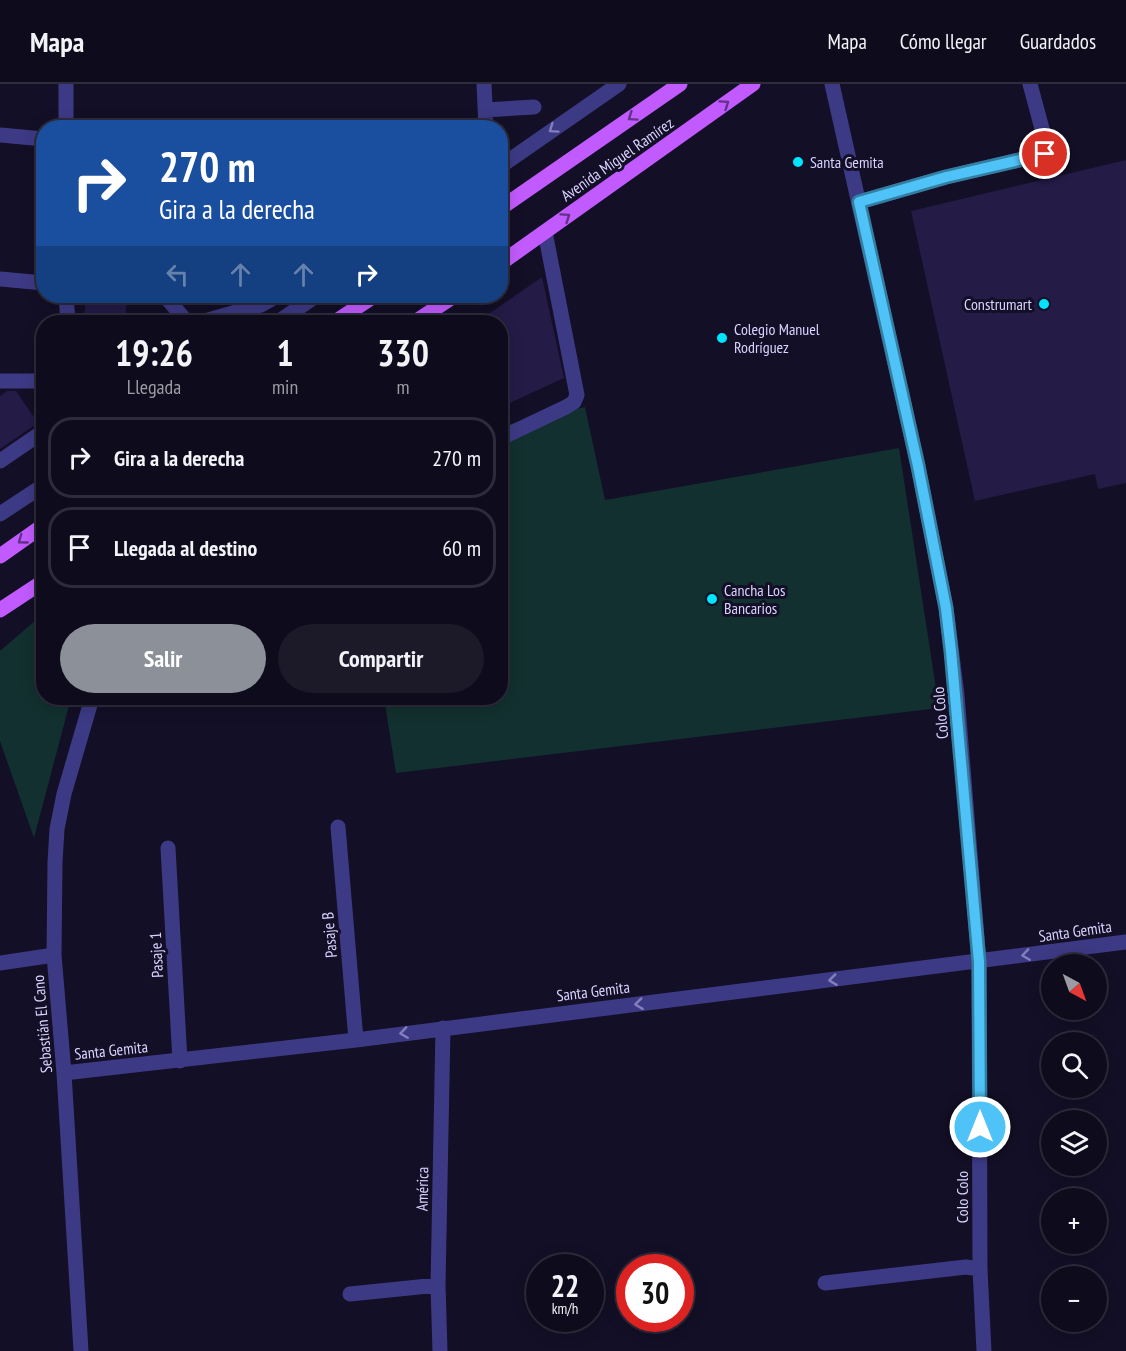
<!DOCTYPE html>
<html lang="es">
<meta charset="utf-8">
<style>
:root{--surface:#0e0b1c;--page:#1c1929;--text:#f1f3f6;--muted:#9b9ba3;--line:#2e2b3b;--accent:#8c9099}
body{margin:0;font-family:"PT Sans Narrow",sans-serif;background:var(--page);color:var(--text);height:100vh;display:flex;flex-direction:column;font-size:22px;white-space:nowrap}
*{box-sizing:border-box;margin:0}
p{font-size:20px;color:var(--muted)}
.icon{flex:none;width:33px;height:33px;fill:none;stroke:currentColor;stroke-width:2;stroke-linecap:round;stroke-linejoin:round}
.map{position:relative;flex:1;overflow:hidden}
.side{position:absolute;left:36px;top:231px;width:472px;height:390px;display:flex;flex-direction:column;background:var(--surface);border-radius:24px;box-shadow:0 3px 15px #0003,0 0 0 2px var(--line)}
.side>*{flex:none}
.guide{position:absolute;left:36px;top:36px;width:472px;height:183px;border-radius:24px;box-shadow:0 3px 15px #0003,0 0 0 2px var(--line);background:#1a4fa0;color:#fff;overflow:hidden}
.needle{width:39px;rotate:139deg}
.controls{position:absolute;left:1041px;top:870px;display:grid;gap:12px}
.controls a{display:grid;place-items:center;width:66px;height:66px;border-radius:50%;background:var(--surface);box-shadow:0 3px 15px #0003,0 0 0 2px var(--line);font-size:30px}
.speed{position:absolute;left:526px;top:1170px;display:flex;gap:12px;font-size:30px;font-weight:700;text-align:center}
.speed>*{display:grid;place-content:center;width:78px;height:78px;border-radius:50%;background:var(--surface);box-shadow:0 3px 15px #0003,0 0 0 2px var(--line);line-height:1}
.speed small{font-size:15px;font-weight:400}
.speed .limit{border:9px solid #d22;background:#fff;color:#111}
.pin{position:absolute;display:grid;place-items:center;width:51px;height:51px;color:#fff;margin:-26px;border:3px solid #fff;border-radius:50%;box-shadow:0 2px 6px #0007}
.me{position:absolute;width:66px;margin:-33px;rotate:0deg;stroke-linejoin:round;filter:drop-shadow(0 0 4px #0008)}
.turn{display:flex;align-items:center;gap:21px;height:126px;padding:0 24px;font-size:27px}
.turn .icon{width:78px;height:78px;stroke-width:2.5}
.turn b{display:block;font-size:42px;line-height:51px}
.lanes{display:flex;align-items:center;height:57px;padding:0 24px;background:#0003;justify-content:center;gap:30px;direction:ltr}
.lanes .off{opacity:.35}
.eta{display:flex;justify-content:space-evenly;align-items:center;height:102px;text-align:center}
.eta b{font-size:36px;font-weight:800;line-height:42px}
.cta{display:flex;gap:12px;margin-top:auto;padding:12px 24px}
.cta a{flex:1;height:69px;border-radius:36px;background:var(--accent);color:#fff;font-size:24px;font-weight:800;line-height:69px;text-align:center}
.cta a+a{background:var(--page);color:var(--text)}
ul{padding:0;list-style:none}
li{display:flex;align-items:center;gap:18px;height:81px;margin:0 12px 9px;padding:0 12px;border:3px solid var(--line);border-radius:24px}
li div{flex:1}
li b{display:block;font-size:22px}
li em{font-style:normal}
header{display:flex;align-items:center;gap:36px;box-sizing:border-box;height:84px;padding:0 30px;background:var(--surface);border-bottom:2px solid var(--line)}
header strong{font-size:28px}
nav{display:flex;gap:33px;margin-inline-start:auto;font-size:21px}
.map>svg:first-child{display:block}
</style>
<header>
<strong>Mapa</strong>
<nav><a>Mapa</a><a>Cómo llegar</a><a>Guardados</a></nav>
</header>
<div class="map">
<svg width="1126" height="1267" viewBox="0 0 1126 1267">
<rect width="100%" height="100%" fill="#130f26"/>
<path fill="#12302f" d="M585,323L605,416L899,364L939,624L396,689L384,614H501V342Z
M43,530L44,614H71L34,754L0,657V567Z"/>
<path fill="#241b47" d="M1126,76V399L1098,405L1095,390L975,417L911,127Z
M542,193L564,294L501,323V238H477Z
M86,212H127L125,238H84Z
M7,307H16L38,339L0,365V312Z"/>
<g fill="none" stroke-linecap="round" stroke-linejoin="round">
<path stroke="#3d3a85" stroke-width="15" d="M484,0L486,44
M832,0L918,382L946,524L957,611L979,878L980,1185L984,1267
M485,26L534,23
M66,44V0
M0,51L44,55
M501,82L619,0
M859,118L946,93L1045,70L1048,67L1030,0
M0,195L44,199
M66,212L68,238
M165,212L187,238
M201,238L261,221L277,212
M278,238L316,212
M0,297H44
M501,354L566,323L574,318L577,311L545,148
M0,377L44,347
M0,430L44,401
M338,743L356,956
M168,764L180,977
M0,879L54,871
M64,989L356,956L1126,858
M825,1199L966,1183L980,1185
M350,1210L438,1201
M81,1267L64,989L54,871L55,778L57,745L64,710L92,614
M440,1267L438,1201L443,944"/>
<path stroke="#c25bff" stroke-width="15" d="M501,124L680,0
M501,179L753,0
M335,238L374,212
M415,238L454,212
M0,472L44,441
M0,526L44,497"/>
</g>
<defs><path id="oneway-chevron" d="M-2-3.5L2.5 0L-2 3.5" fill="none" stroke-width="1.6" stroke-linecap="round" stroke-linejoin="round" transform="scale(1.5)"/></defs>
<g stroke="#623188">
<use href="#oneway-chevron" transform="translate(725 20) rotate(-35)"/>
<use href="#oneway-chevron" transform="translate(632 33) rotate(145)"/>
<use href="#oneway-chevron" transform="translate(566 133) rotate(-35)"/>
<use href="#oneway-chevron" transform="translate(22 456) rotate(144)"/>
</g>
<g stroke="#837fbc">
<use href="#oneway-chevron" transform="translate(553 45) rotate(145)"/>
<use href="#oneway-chevron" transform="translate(1026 871) rotate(172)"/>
<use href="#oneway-chevron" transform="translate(833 896) rotate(173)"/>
<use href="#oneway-chevron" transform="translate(639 920) rotate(173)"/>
<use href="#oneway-chevron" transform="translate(404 949) rotate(172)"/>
</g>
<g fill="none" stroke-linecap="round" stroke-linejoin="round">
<defs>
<path id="route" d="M980,1043L979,878L951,567L946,524L918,382L859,118L946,93L1045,70"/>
</defs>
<use href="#route" stroke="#337fa1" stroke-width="15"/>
<use href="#route" stroke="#4fc3f7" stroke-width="10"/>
</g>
<g fill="#00e5ff" stroke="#130f26" stroke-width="2">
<circle cx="798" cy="78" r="6"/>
<circle cx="1044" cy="220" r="6"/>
<circle cx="722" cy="254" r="6"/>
<circle cx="712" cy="515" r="6"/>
</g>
<g text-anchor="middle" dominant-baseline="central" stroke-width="6" stroke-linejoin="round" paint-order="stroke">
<g font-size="16" fill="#d9d4ff" stroke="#130f26">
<text transform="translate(617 75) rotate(-35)">Avenida Miguel Ramírez</text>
<text transform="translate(940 629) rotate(-95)">Colo Colo</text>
<text transform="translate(1075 847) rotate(-8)">Santa Gemita</text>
<text transform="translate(329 851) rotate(-95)">Pasaje B</text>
<text transform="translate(156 871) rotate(-93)">Pasaje 1</text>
<text transform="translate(593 907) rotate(-7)">Santa Gemita</text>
<text transform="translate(42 940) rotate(-95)">Sebastián El Cano</text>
<text transform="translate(111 966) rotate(-6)">Santa Gemita</text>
<text transform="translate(422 1105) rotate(-89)">América</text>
<text transform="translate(962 1113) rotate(-90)">Colo Colo</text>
</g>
<g font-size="16" fill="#d9d4ff" stroke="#130f26" text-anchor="start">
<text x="810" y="78">Santa Gemita</text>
<text x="1032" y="220" text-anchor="end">Construmart</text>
<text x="734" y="245">Colegio Manuel<tspan x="734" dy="18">Rodríguez</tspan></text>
<text x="724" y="506">Cancha Los<tspan x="724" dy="18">Bancarios</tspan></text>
</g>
</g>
</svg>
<div class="controls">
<a><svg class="needle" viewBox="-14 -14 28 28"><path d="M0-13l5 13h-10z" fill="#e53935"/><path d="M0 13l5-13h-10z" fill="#9b9ba3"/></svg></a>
<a><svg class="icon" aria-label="search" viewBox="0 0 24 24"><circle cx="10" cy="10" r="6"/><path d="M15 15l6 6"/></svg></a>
<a><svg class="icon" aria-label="layers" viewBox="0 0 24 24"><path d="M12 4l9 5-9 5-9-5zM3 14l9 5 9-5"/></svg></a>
<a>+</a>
<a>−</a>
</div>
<div class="speed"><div>22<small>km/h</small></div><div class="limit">30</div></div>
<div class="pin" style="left:1045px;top:70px;background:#d93025"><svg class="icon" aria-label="arrive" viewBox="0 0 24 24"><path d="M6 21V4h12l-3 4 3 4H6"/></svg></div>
<svg class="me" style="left:980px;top:1043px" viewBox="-20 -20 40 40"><circle r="17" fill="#4fc3f7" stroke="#fff" stroke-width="3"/><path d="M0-11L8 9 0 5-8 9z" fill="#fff"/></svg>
<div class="guide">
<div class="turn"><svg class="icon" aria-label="right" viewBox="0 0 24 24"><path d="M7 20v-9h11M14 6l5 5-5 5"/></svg><div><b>270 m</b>Gira a la derecha</div></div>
<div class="lanes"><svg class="icon off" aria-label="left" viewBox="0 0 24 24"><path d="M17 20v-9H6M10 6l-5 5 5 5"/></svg><svg class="icon off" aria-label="ahead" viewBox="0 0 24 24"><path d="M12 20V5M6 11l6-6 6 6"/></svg><svg class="icon off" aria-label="ahead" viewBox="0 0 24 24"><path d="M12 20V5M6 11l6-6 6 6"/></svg><svg class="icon" aria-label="right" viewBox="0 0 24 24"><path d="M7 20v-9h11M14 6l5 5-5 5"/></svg></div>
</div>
<section class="side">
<div class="eta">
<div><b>19:26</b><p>Llegada</p></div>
<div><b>1</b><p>min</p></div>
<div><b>330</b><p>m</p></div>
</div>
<ul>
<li><svg class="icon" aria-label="right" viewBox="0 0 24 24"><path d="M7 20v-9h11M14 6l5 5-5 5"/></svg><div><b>Gira a la derecha</b></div><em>270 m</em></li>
<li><svg class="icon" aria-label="arrive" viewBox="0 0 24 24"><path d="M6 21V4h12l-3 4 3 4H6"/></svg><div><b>Llegada al destino</b></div><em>60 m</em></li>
</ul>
<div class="cta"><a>Salir</a><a>Compartir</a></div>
</section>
</div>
